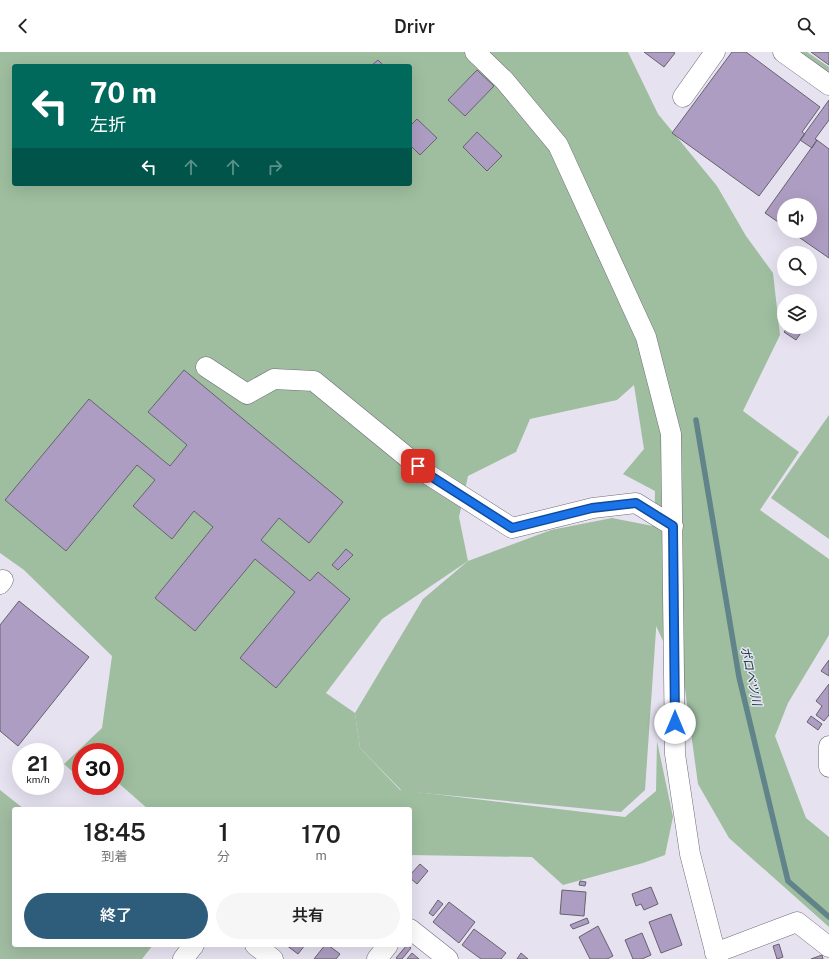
<!DOCTYPE html>
<html lang="ja">
<meta charset="utf-8">
<style>
:root{--surface:#fff;--page:#f6f6f6;--text:#222;--muted:#767676;--accent:#2e5c7b}
body{margin:0;font-family:"Public Sans","Noto Sans JP",sans-serif;background:var(--page);color:var(--text);height:100vh;display:flex;flex-direction:column;font-size:15px;white-space:nowrap}
*{box-sizing:border-box;margin:0}
p{font-size:13px;color:var(--muted)}
.icon{flex:none;width:22px;height:22px;fill:none;stroke:currentColor;stroke-width:2;stroke-linecap:round;stroke-linejoin:round}
.map{position:relative;flex:1;overflow:hidden}
.panel{position:absolute;left:12px;top:755px;width:400px;height:140px;display:flex;flex-direction:column;background:var(--surface);border-radius:4px;box-shadow:0 4px 16px #0002}
.panel>*{flex:none}
.guide{position:absolute;left:12px;top:12px;width:400px;height:122px;border-radius:4px;box-shadow:0 4px 16px #0002;background:#00695c;color:#fff;overflow:hidden}
.fabs{position:absolute;left:777px;top:146px;display:grid;gap:8px}
.fabs a{display:grid;place-items:center;width:40px;height:40px;border-radius:50%;background:var(--surface);box-shadow:0 4px 16px #0002;font-size:20px}
.speed{position:absolute;left:12px;top:691px;display:flex;gap:8px;font-size:20px;font-weight:700;text-align:center}
.speed>*{display:grid;place-content:center;width:52px;height:52px;border-radius:50%;background:var(--surface);box-shadow:0 4px 16px #0002;line-height:1}
.speed small{font-size:10px;font-weight:400}
.speed .limit{border:6px solid #d22;background:#fff;color:#111}
.pin{position:absolute;display:grid;place-items:center;width:34px;height:34px;color:#fff;margin:-17px;border-radius:8px;box-shadow:0 2px 6px #0006}
.me{position:absolute;width:44px;margin:-22px;rotate:0deg;stroke-linejoin:round;filter:drop-shadow(0 0 3px #0008)}
.turn{display:flex;align-items:center;gap:14px;height:84px;padding:0 12px;font-size:18px}
.turn .icon{width:52px;height:52px;stroke-width:2.5}
.turn b{display:block;font-size:28px;line-height:34px}
.lanes{display:flex;align-items:center;height:38px;padding:0 12px;background:#0003;justify-content:center;gap:20px;direction:ltr}
.lanes .off{opacity:.35}
.eta{display:flex;justify-content:space-evenly;align-items:center;height:68px;text-align:center}
.eta b{font-size:24px;font-weight:600;line-height:28px}
.primary-button{display:flex;gap:8px;margin-top:auto;padding:8px 12px}
.primary-button a{flex:1;height:46px;border-radius:24px;background:var(--accent);color:#fff;font-size:16px;font-weight:600;line-height:46px;text-align:center}
.primary-button a+a{background:var(--page);color:var(--text)}
header{display:flex;justify-content:space-between;align-items:center;height:52px;padding:0 12px;background:var(--surface);font-size:18px;font-weight:600}
.map>svg:first-child{display:block}
</style>
<header><svg class="icon" aria-label="back" viewBox="0 0 24 24"><path d="M15 5l-7 7 7 7"/></svg>Drivr<svg class="icon" aria-label="search" viewBox="0 0 24 24"><circle cx="10" cy="10" r="6"/><path d="M15 15l6 6"/></svg></header>
<div class="map">
<svg width="829" height="907" viewBox="0 0 829 907">
<rect width="100%" height="100%" fill="#e6e2f0"/>
<path fill="#a0bca1" d="M788,0H807L829,15V30Z
M829,363V487L771,446Z
M612,466L663,476L645,738L621,760L402,739L360,696L355,661L423,547L468,509L551,478Z
M0,738L24,757H14V893H153L142,907H0Z"/>
<path fill="#9ebe9f" fill-rule="evenodd" d="M0,0H628L658,62L717,134L746,184L773,221L780,283L743,359L799,400L760,458L829,507V583L788,651L775,684L806,766L829,785V875L729,786L698,732L685,637L652,565L655,439L623,422L644,397L634,333L617,348L530,367L516,400L468,424L459,465L468,509L382,567L326,641L355,661L360,696L400,738L625,765L656,739L657,689L673,765L665,803L643,811L563,833L532,805L410,803V757H297L296,755L277,757H148L115,728V700H81V727L64,712L102,676L112,604L24,518L0,501ZM14,14H410V132H14Z"/>
<g fill="none" stroke-linecap="round" stroke-linejoin="round">
<path stroke="#60848a" stroke-width="5.5" d="M696,368L739,625L788,829L829,865"/>
</g>
<path fill="#ae9dc2" stroke="#67626e" d="M644,0H673L675,1L664,15Z
M732,0H746L820,55L802,80L805,82L759,144L672,81Z
M811,0H829V13Z
M378,8L384,14H371Z
M477,18L494,34L465,64L448,48Z
M829,48V68L815,87L817,88L812,96L800,88Z
M417,67L437,86L420,103L410,93V74Z
M477,80L502,104L487,119L463,95Z
M817,88L829,97V206L790,179H810V153H784V174L765,161Z
M788,275H805L796,288L784,280Z
M184,318L343,450L309,491L279,466L261,488L310,529L318,520L350,547L276,636L240,606L295,540L255,507L195,579L155,546L213,475L194,459L172,487L133,454L155,428L137,413L66,499L5,448L89,347L170,414L187,393L148,360Z
M346,497L353,503L338,518L332,513Z
M19,549L89,605L18,694L0,679V573Z
M829,608V624L821,619Z
M829,632V663L824,669L816,663L822,654L816,649Z
M811,664L822,672L818,678L807,670Z
M420,812L428,819L417,832L410,826V823Z
M580,829L586,830L585,834L579,833Z
M651,835L658,852L644,858L641,852L636,854L632,842Z
M562,838L586,840L584,864L560,862Z
M438,848L443,852L433,864L429,861Z
M449,850L475,870L459,891L433,870Z
M671,862L682,893L661,901L649,870Z
M587,866L589,871L573,877L570,873Z
M598,874L613,904L607,907H590L579,885Z
M474,877L506,901L501,907H481L462,893Z
M642,881L651,903L642,907H633L625,888Z
M779,892L783,905L777,907L773,894Z
M286,893H305L298,902Z
M325,893H328L340,902L336,907H314Z
M407,893L411,896L402,907H398L396,906Z
M412,901L419,907H407Z
M521,901L528,907H517Z
M822,903L823,907H811Z"/>
<g fill="none" stroke-linecap="round" stroke-linejoin="round">
<defs>
<path id="minor" d="M475,0L504,28L558,93L646,285L671,382L675,702L690,802L717,907
M783,0L829,33
M683,45L715,0
M206,315L247,342L274,327L314,329L429,423L512,476L593,456L636,451L673,474
M0,532L3,528
M829,694V715
M410,877L448,907
M255,893L273,907
M715,901L797,870L829,895
M183,907L194,893
M377,907L388,893"/>
</defs>
<use href="#minor" stroke="#6e6a77" stroke-width="21"/>
<use href="#minor" stroke="#fff" stroke-width="20"/>
</g>
<g fill="none" stroke-linecap="round" stroke-linejoin="round">
<defs>
<path id="route" d="M418,414L429,423L512,476L592,456L636,451L673,474L675,671"/>
</defs>
<use href="#route" stroke="#114b97" stroke-width="10"/>
<use href="#route" stroke="#1a73e8" stroke-width="7"/>
</g>
<g text-anchor="middle" dominant-baseline="central" stroke-width="3" stroke-linejoin="round" paint-order="stroke">
<g font-size="12" font-style="italic" fill="#0f4045" stroke="#e6e2f0">
<text transform="translate(751 624) rotate(78)">ポロベツ川</text>
</g>
</g>
</svg>
<div class="fabs">
<a><svg class="icon" aria-label="sound" viewBox="0 0 24 24"><path d="M4 9h4l5-4v14l-5-4H4zM17 9q2 3 0 6"/></svg></a>
<a><svg class="icon" aria-label="search" viewBox="0 0 24 24"><circle cx="10" cy="10" r="6"/><path d="M15 15l6 6"/></svg></a>
<a><svg class="icon" aria-label="layers" viewBox="0 0 24 24"><path d="M12 4l9 5-9 5-9-5zM3 14l9 5 9-5"/></svg></a>
</div>
<div class="speed"><div>21<small>km/h</small></div><div class="limit">30</div></div>
<div class="pin" style="left:418px;top:414px;background:#d93025"><svg class="icon" aria-label="arrive" viewBox="0 0 24 24"><path d="M6 21V4h12l-3 4 3 4H6"/></svg></div>
<svg class="me" style="left:675px;top:671px" viewBox="-20 -20 40 40"><circle r="19" fill="#fff"/><path d="M0-13L10 11 0 6-10 11z" fill="#1a73e8"/></svg>
<div class="guide">
<div class="turn"><svg class="icon" aria-label="left" viewBox="0 0 24 24"><path d="M17 20v-9H6M10 6l-5 5 5 5"/></svg><div><b>70 m</b>左折</div></div>
<div class="lanes"><svg class="icon" aria-label="left" viewBox="0 0 24 24"><path d="M17 20v-9H6M10 6l-5 5 5 5"/></svg><svg class="icon off" aria-label="ahead" viewBox="0 0 24 24"><path d="M12 20V5M6 11l6-6 6 6"/></svg><svg class="icon off" aria-label="ahead" viewBox="0 0 24 24"><path d="M12 20V5M6 11l6-6 6 6"/></svg><svg class="icon off" aria-label="right" viewBox="0 0 24 24"><path d="M7 20v-9h11M14 6l5 5-5 5"/></svg></div>
</div>
<section class="panel">
<div class="eta">
<div><b>18:45</b><p>到着</p></div>
<div><b>1</b><p>分</p></div>
<div><b>170</b><p>m</p></div>
</div>
<div class="primary-button"><a>終了</a><a>共有</a></div>
</section>
</div>
